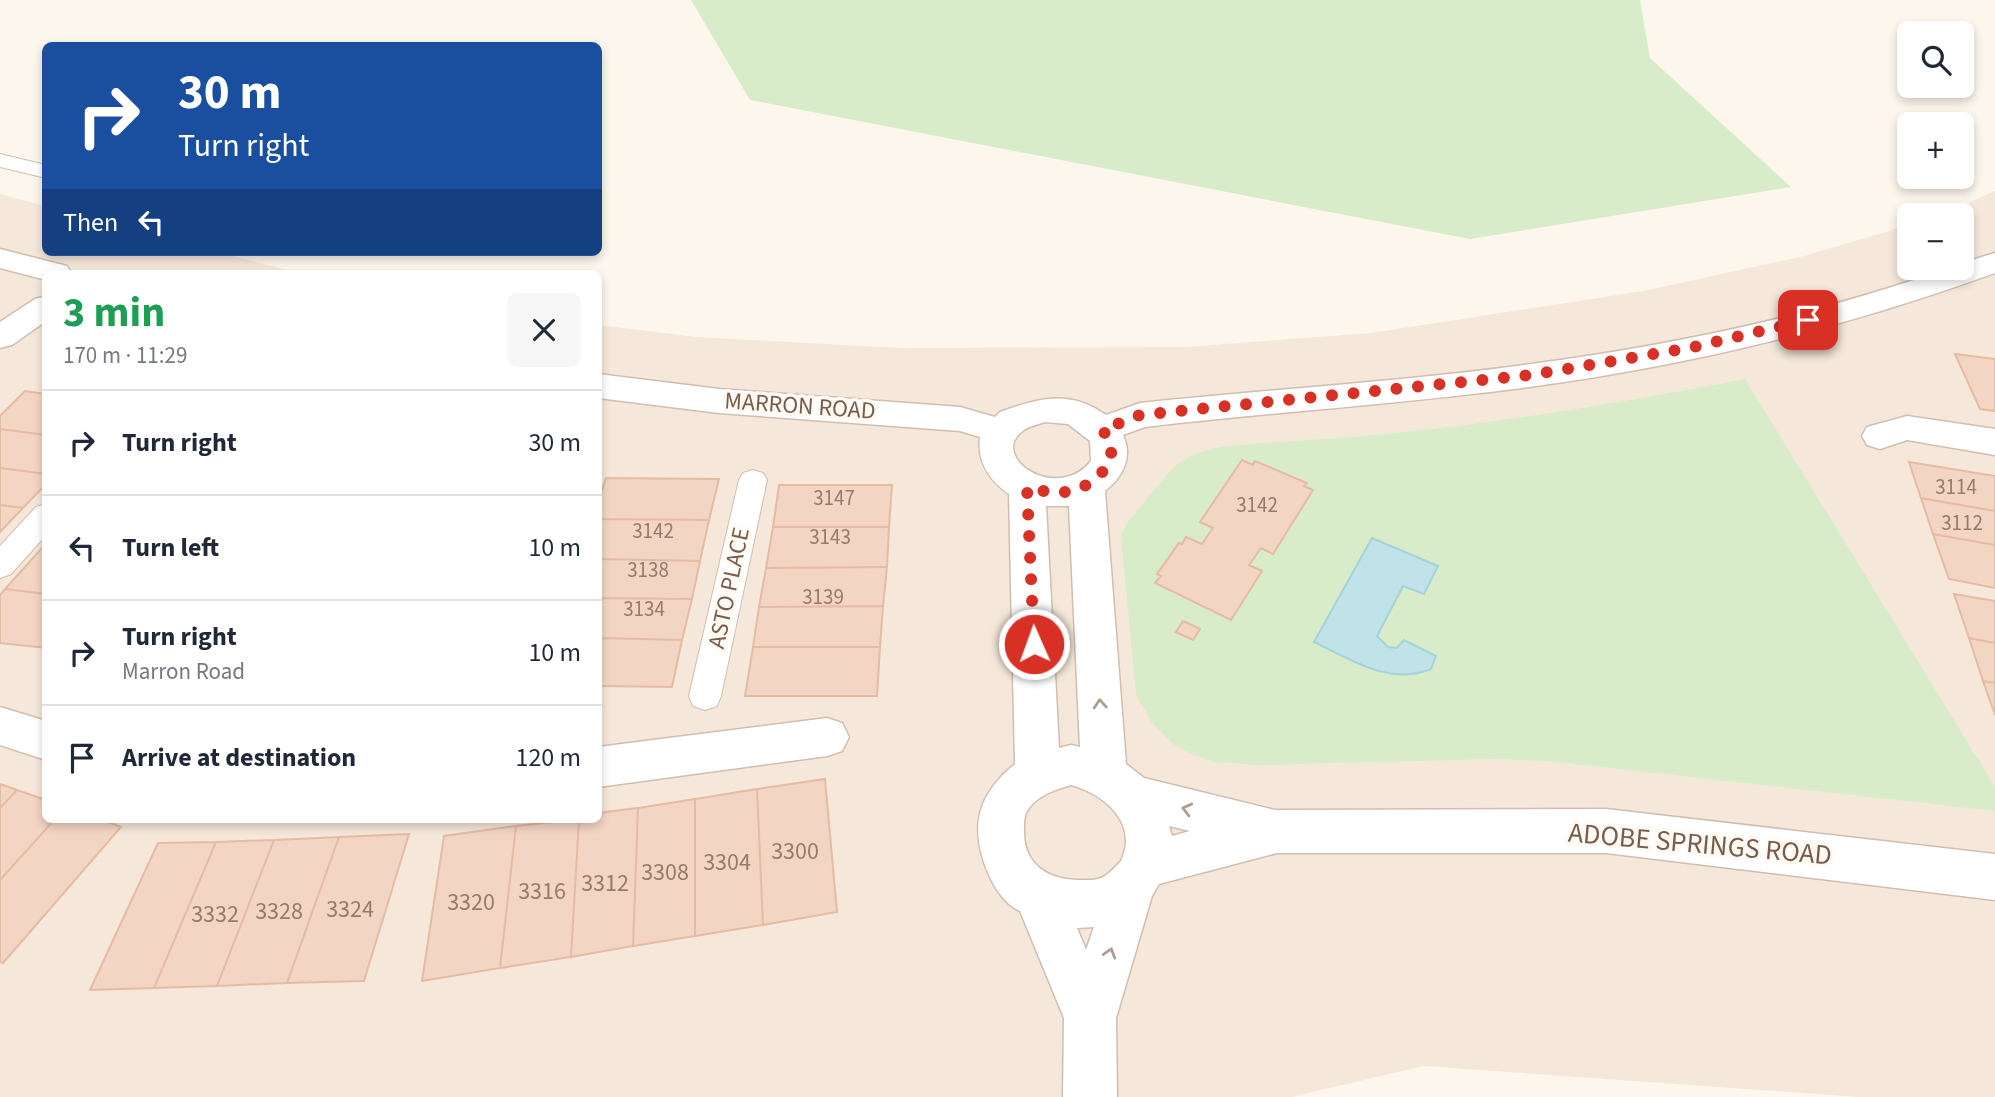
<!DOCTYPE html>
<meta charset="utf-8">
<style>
:root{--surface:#fff;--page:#f6f6f7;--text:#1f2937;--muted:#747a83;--line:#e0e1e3}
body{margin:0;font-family:"Source Sans 3",sans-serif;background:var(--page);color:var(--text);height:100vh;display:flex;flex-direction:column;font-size:26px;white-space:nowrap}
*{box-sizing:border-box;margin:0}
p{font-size:23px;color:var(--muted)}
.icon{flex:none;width:38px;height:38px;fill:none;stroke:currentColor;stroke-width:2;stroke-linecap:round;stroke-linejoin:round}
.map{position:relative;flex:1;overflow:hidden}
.side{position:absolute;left:42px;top:270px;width:560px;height:553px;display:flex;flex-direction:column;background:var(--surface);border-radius:10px;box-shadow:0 4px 10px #0003}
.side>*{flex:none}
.banner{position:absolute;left:42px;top:42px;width:560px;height:214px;border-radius:10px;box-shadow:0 4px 10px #0003;background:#1a4fa0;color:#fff;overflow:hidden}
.buttons{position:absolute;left:1897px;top:21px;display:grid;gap:14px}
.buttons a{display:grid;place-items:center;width:77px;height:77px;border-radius:10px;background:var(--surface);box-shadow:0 4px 10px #0003;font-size:35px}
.pin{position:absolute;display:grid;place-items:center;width:60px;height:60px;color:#fff;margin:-30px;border-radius:14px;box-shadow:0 4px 10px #0006}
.me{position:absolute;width:77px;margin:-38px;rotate:358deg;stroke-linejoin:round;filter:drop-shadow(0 0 5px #0008)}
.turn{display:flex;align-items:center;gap:24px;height:147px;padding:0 21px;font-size:32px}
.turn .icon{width:91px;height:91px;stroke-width:2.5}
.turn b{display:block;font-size:49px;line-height:60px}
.then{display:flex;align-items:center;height:66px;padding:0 21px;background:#0003;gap:14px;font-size:26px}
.round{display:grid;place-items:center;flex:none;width:74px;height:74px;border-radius:10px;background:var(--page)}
.overview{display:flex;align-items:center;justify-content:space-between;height:119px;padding:0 21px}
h1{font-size:42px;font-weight:700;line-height:52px;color:#1e9e55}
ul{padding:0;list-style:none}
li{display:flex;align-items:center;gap:21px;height:105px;padding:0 21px;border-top:2px solid var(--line)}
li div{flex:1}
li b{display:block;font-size:26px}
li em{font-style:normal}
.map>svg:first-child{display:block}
</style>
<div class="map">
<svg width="1995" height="1097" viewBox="0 0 1995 1097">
<rect width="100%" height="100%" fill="#fdf6ec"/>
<path fill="#f5e8da" d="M1995,191V1097H1858L1423,1066L1292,1097H0V194L45,206L46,252H218L298,273H46V819H598L599,325L696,337L901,348L1185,347L1371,333L1643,291L1804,256L1909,225V268H1962V215H1940Z"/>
<path fill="#d8ecc9" d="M691,0H1640L1650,58L1791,187L1470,239L750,100Z
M1745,379L1995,787V811L1548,761L1495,759L1259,765L1214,762L1194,755L1173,744L1152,723L1136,694L1121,536C1125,523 1133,516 1142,505C1174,468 1172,458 1224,446C1284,441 1344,439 1404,432C1519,420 1632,401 1745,379Z"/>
<path fill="#bfe3e8" stroke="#a5d3da" stroke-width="2" d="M1372,538L1438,566L1424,594L1403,586L1377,636L1388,647L1397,648L1404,640L1436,656L1431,669C1389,686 1352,660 1314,642Z"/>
<path fill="#f3d5c3" stroke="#e6bba3" stroke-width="2" d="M1955,354L1995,359V411L1980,409Z
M25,391L46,394V435L0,429V416Z
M0,429L46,435V474L0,468Z
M1242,460L1253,465L1255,461L1307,483L1304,486L1313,490L1273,554L1261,548L1249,565L1262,571L1231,620L1155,583L1161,576L1157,574L1179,543L1182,544L1186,537L1202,544L1208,535L1213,528L1200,522Z
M1909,462L1995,476V511L1921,498Z
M0,468L46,474V484L23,508L0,505Z
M606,478L719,479L709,520L598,519V503Z
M779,485H892L889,527H773Z
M1921,498L1995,511V545L1933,534Z
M0,505L23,508L0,532Z
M598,519L709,520L700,561L598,559Z
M773,527H889L887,567L766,568Z
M1933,534L1995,545V588L1949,579Z
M42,548H46V594L5,589Z
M598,559L700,561L692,599L598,598Z
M887,567L883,606L759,607L766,568Z
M5,589L46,594V648L0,643V595Z
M1954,594L1995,601V643L1969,638Z
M598,598L692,599L682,640L598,638Z
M883,606L880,647H753L759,607Z
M1183,621L1200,629L1193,640L1176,632Z
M598,638L682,640L672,687L598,686Z
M1969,638L1995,643V683L1983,681Z
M753,647H880L877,696H745Z
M1983,681L1995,683V715Z
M825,779L837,912L763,925L757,789Z
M0,784L17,790L0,808Z
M757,789L763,925L695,936V799Z
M17,790L46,800V819H55L0,880V808Z
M695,799V936L633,946L638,808Z
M638,808L633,946L571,957L579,819H598V813Z
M55,819H100L121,827L3,963L0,962V880Z
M579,819L571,957L500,968L516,826Z
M516,826L500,968L422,981L444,836Z
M409,834L364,981L287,983L339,837Z
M339,837L287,983L217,986L274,840Z
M274,840L217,986L154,988L216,842Z
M216,842L154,988L90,990L158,843Z"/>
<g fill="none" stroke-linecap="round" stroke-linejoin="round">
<defs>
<path id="service" d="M0,154L46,165V178L0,167Z
M753,470L763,473L767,480L721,696L717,706L705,710L693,706L689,696L739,480L743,473Z
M46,504V535L11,574L0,578V546L36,507Z"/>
<path id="minor" d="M46,296V321L12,345L0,348V322L35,299Z
M1907,416L1995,429V455L1907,440L1880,449L1867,445L1862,436L1867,427Z
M0,707L46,721V760L0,745Z
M827,718L842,723L849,737L842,751L827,756L598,787V747Z"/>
<path id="tertiary" d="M0,249L67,266L71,273H46V280L0,268Z
M1995,253V273C1844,328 1688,366 1529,387C1401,404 1273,412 1145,427L1123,435C1133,457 1123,477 1105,491L1126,764L1144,778L1275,810L1606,809L1995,854V900L1606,853H1277L1159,884L1152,896L1116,1018L1117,1097H1063L1064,1018L1020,911C1006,905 995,889 989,875C969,829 976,796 1015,764L1009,494C989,480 977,462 980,437L960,431L719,413L598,398V374L719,389L960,407L995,417L1000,412C1038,398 1070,389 1106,415L1140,403C1270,389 1401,382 1531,364C1673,345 1814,316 1949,268H1962V263ZM1045,422L1068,424L1090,441L1091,461C1057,504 986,456 1024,430C1030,426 1039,424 1045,422ZM1046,506H1069L1080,747L1071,745L1059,748ZM1071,785C1104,794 1139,823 1121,861C1116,866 1111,872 1105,876C1097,881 1088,880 1079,880C1050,880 1025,866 1024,834C1024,825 1023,816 1029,808C1040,794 1055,790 1071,785ZM1169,826L1190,831L1172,836ZM1094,927L1086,950L1077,928Z"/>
</defs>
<use href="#service" stroke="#d1beb0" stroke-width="2"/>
<use href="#minor" stroke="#d1beb0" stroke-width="3"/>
<use href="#tertiary" stroke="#d1beb0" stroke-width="3"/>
<use href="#service" fill="#fff" fill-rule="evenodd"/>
<use href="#minor" fill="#fff" fill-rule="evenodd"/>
<use href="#tertiary" fill="#fff" fill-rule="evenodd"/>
</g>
<defs><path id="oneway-chevron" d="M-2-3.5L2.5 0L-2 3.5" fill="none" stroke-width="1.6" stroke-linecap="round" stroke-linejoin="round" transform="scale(1.75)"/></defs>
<g stroke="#af9d94">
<use href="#oneway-chevron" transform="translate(1100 704) rotate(-94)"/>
<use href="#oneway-chevron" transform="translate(1187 809) rotate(-166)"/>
<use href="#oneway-chevron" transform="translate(1110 953) rotate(-73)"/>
</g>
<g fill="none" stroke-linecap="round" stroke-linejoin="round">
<path stroke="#d93025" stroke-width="12" stroke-dasharray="0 21.6" d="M1034,644L1027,488C1041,491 1052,493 1066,492C1094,488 1128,457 1102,430L1140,415L1531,375L1689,348L1808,320"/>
</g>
<g text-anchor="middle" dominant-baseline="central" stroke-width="7" stroke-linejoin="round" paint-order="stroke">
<g font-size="21" fill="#987a6a">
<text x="1956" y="487">3114</text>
<text x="834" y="498">3147</text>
<text x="1257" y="505">3142</text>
<text x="1962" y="523">3112</text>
<text x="653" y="531">3142</text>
<text x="830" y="537">3143</text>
<text x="648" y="570">3138</text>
<text x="823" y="597">3139</text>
<text x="644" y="609">3134</text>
</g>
<g font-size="24" fill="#7a5c4d" stroke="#fffaf3">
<text transform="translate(800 406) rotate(4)">MARRON ROAD</text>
<text transform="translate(729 588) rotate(-78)">ASTO PLACE</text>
</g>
<g font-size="24" fill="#987a6a">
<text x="795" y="851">3300</text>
<text x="727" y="862">3304</text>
<text x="665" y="872">3308</text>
<text x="605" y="883">3312</text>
<text x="542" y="891">3316</text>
<text x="471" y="902">3320</text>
<text x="350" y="909">3324</text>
<text x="279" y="911">3328</text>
<text x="215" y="914">3332</text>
</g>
<g font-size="28" fill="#7a5c4d" stroke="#fffaf3">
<text transform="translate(1700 844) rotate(5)">ADOBE SPRINGS ROAD</text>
</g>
</g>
</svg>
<div class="buttons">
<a><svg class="icon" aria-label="search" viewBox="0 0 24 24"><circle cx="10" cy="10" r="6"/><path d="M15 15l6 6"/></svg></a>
<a>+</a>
<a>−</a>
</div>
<div class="pin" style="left:1808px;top:320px;background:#d93025"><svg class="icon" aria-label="arrive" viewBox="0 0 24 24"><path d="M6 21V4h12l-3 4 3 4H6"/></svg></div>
<svg class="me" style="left:1034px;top:644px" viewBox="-20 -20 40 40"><circle r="17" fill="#d93025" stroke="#fff" stroke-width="3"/><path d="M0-11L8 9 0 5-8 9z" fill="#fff"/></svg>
<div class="banner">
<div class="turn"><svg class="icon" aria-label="right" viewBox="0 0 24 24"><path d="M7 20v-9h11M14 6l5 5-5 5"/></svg><div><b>30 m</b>Turn right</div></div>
<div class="then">Then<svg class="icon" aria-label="left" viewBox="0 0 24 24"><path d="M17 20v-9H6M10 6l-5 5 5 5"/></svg></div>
</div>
<section class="side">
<div class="overview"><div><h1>3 min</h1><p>170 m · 11:29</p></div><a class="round"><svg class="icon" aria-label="close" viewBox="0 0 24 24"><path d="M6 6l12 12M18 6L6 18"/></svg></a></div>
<ul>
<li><svg class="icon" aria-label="right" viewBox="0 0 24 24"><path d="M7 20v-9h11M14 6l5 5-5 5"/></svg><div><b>Turn right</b></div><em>30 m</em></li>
<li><svg class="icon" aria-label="left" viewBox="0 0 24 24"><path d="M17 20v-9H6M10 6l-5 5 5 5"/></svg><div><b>Turn left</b></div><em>10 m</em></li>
<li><svg class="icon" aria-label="right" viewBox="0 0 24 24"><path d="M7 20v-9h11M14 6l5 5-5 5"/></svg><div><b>Turn right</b><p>Marron Road</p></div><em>10 m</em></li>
<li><svg class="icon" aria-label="arrive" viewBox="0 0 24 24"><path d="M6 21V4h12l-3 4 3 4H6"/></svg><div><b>Arrive at destination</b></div><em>120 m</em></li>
</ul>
</section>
</div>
